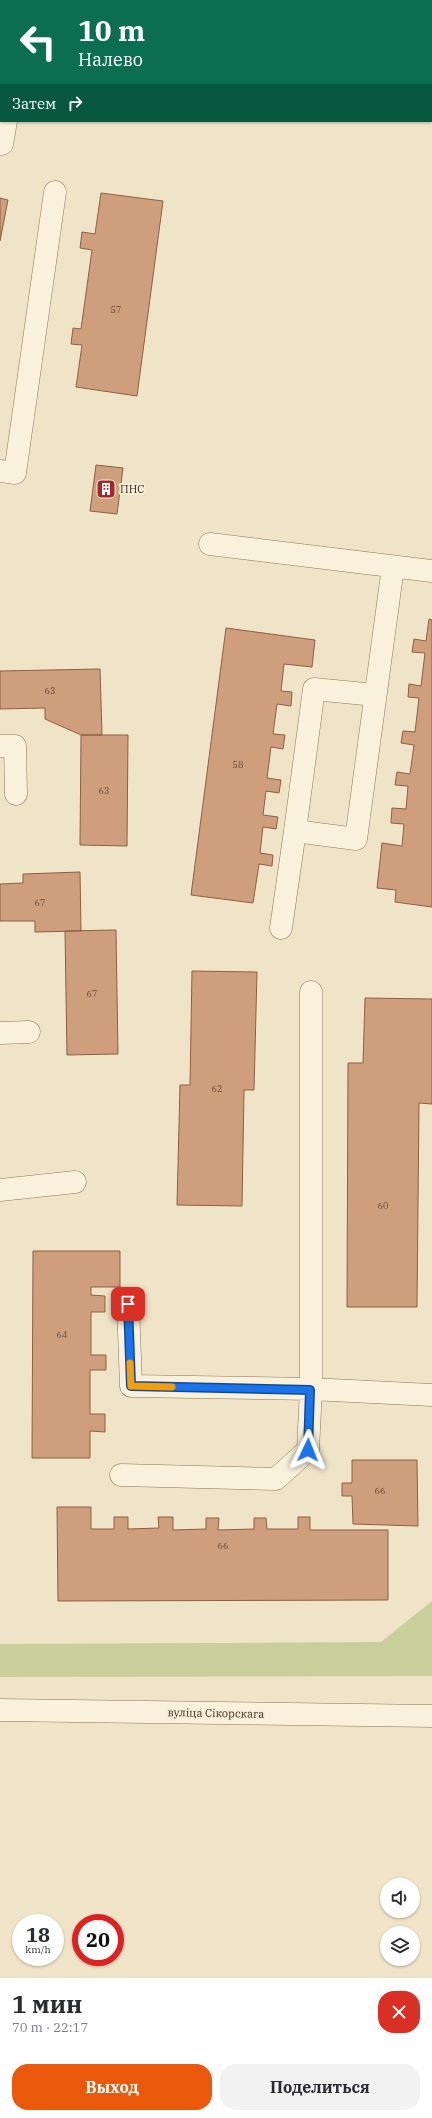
<!DOCTYPE html>
<html lang="ru">
<meta charset="utf-8">
<style>
:root{--surface:#fff;--page:#f2f2f3;--text:#2b2b33;--muted:#7c7c81;--accent:#ea580c}
body{margin:0;font-family:"IBM Plex Serif",serif;background:var(--page);color:var(--text);height:100vh;display:flex;flex-direction:column;font-size:15px;white-space:nowrap}
*{box-sizing:border-box;margin:0}
p{font-size:13px;color:var(--muted)}
.icon{flex:none;width:22px;height:22px;fill:none;stroke:currentColor;stroke-width:2;stroke-linecap:round;stroke-linejoin:round}
.map{position:relative;height:1978px;overflow:hidden}
.panel{display:flex;flex-direction:column;background:var(--surface);flex:1}
.panel>*{flex:none}
.banner{position:absolute;left:0px;top:0px;width:432px;height:122px;box-shadow:0 1px 3px #0004;background:#0b6e4f;color:#fff;overflow:hidden}
.controls{position:absolute;left:380px;top:1878px;display:grid;gap:8px}
.controls a{display:grid;place-items:center;width:40px;height:40px;border-radius:50%;background:var(--surface);box-shadow:0 1px 3px #0004;font-size:20px}
.speed{position:absolute;left:12px;top:1914px;display:flex;gap:8px;font-size:20px;font-weight:700;text-align:center}
.speed>*{display:grid;place-content:center;width:52px;height:52px;border-radius:50%;background:var(--surface);box-shadow:0 1px 3px #0004;line-height:1}
.speed small{font-size:10px;font-weight:400}
.speed .limit{border:6px solid #d22;background:#fff;color:#111}
.pin{position:absolute;display:grid;place-items:center;width:34px;height:34px;color:#fff;margin:-17px;border-radius:8px;box-shadow:0 2px 6px #0006}
.me{position:absolute;width:44px;margin:-22px;rotate:2deg;stroke-linejoin:round;filter:drop-shadow(0 0 3px #0008)}
.turn{display:flex;align-items:center;gap:14px;height:84px;padding:0 12px;font-size:18px}
.turn .icon{width:52px;height:52px;stroke-width:2.5}
.turn b{display:block;font-size:28px;line-height:34px}
.then{display:flex;align-items:center;height:38px;padding:0 12px;background:#0003;gap:8px;font-size:15px}
.round{display:grid;place-items:center;flex:none;width:42px;height:42px;border-radius:16px;background:var(--page)}
.summary{display:flex;align-items:center;justify-content:space-between;height:68px;padding:0 12px}
h1{font-size:24px;font-weight:700;line-height:30px}
.button{display:flex;gap:8px;margin-top:auto;padding:8px 12px}
.button a{flex:1;height:46px;border-radius:16px;background:var(--accent);color:#fff;font-size:16px;font-weight:700;line-height:46px;text-align:center}
.button a+a{background:var(--page);color:var(--text)}
.map>svg:first-child{display:block}
</style>
<div class="map">
<svg width="432" height="1978" viewBox="0 0 432 1978">
<rect width="100%" height="100%" fill="#f0e4c8"/>
<path fill="#c9cf9b" d="M432,1601V1676L0,1677V1644L381,1642Z"/>
<path fill="#cf9f7d" stroke="#8d5f41" d="M0,0H36L1,1V11Z
M392,0H432V13L431,1Z
M101,193L163,201L137,396L76,387L82,345L71,344L73,328L81,329L92,250L80,248L82,232L95,234Z
M0,198L8,200L0,241Z
M96,465L123,468L117,514L90,511Z
M429,619L432,620V907L395,902L396,890L377,888L382,843L402,846L404,824L391,823L392,808L406,809L408,786L395,785L397,772L410,774L414,745L401,743L403,731L415,732L419,698L408,697L409,684L421,686L425,653L412,652L414,639L426,641Z
M226,628L315,640L312,667L284,664L281,691L292,692L291,706L277,704L273,734L285,735L283,749L271,747L267,778L281,780L279,793L266,791L263,815L278,817L276,829L263,827L260,853L273,855L272,866L259,864L253,903L191,895Z
M100,669L102,735H81L45,719V708L0,709V671Z
M81,735H128L127,846L80,845Z
M80,872L81,931L35,932V921H0V884L23,883V874Z
M116,930L118,1054L67,1055L65,931Z
M192,971L257,972L254,1090H244L242,1206L177,1205L180,1085H190Z
M365,998L432,999V1104L419,1103L417,1307H347L348,1063H363Z
M33,1251H120V1287H91V1295L105,1296V1312H91V1355H106V1370H90V1414H105V1432L90,1431V1458H32Z
M352,1460H417L418,1526L353,1524L352,1496H342V1483H352Z
M57,1507H91V1529H114V1517H128V1529L159,1528L158,1517H173V1530L206,1529V1518H219L218,1530L254,1529V1518H266L267,1529H298V1517H310V1530H388V1600L58,1601Z"/>
<g fill="none" stroke-linecap="round" stroke-linejoin="round">
<defs>
<path id="minor" d="M311,1V0
M431,53L432,54
M0,81H1
M0,144H2L6,121
M0,471L15,473L55,192
M210,544L432,571
M375,695L314,689L295,831L356,839L393,567
M0,746H15L16,794
M281,928L295,831
M0,1033L29,1032
M0,1190L75,1182
M128,1304L131,1386L311,1389L432,1395
M121,1475L276,1479L308,1450L311,1389V992
M0,1710L432,1716"/>
</defs>
<use href="#minor" stroke="#8d765c" stroke-width="23"/>
<use href="#minor" stroke="#faf1dc" stroke-width="22"/>
</g>
<g fill="none" stroke-linecap="round" stroke-linejoin="round">
<defs>
<path id="route" d="M128,1304L131,1386L310,1390L308,1450"/>
</defs>
<use href="#route" stroke="#114b97" stroke-width="10"/>
<use href="#route" stroke="#1a73e8" stroke-width="7"/>
<path stroke="#f59e0b" stroke-width="7" d="M130,1363L131,1386L172,1387"/>
</g>
<defs>
<symbol id="building-square" viewBox="-11 -11 22 22"><rect x="-9" y="-9" width="18" height="18" rx="4" fill="#9e2a2b" stroke="#f7eed8"/><path d="M-4-6H4V6H1V3H-1V6H-4ZM-2.5-4.3h1.7v1.8h-1.7ZM.8-4.3h1.7v1.8H.8ZM-2.5-1h1.7V.8h-1.7ZM.8-1h1.7V.8H.8Z" fill="#fff"/></symbol>
</defs>
<g fill-rule="evenodd">
<use href="#building-square" x="95" y="478" width="22" height="22"/>
</g>
<g text-anchor="middle" dominant-baseline="central" stroke-width="4" stroke-linejoin="round" paint-order="stroke">
<g font-size="9" fill="#624a37">
<text x="116" y="309">57</text>
<text x="50" y="690">63</text>
<text x="238" y="764">58</text>
<text x="104" y="790">63</text>
<text x="40" y="902">67</text>
<text x="92" y="993">67</text>
<text x="217" y="1088">62</text>
<text x="383" y="1205">60</text>
<text x="62" y="1334">64</text>
<text x="380" y="1490">66</text>
<text x="223" y="1545">66</text>
</g>
<g font-size="11" fill="#3d2e20" stroke="#f7eed8" text-anchor="start">
<text x="120" y="489">ПНС</text>
</g>
<g font-size="11" fill="#3d2e20" stroke="#f7eed8">
<text transform="translate(216 1713) rotate(1)">вуліца Сікорскага</text>
</g>
</g>
</svg>
<div class="controls">
<a><svg class="icon" aria-label="sound" viewBox="0 0 24 24"><path d="M4 9h4l5-4v14l-5-4H4zM17 9q2 3 0 6"/></svg></a>
<a><svg class="icon" aria-label="layers" viewBox="0 0 24 24"><path d="M12 4l9 5-9 5-9-5zM3 14l9 5 9-5"/></svg></a>
</div>
<div class="speed"><div>18<small>km/h</small></div><div class="limit">20</div></div>
<div class="pin" style="left:128px;top:1304px;background:#d93025"><svg class="icon" aria-label="arrive" viewBox="0 0 24 24"><path d="M6 21V4h12l-3 4 3 4H6"/></svg></div>
<svg class="me" style="left:308px;top:1450px" viewBox="-20 -20 40 40"><path d="M0-17L14 15 0 8-14 15z" fill="#1a73e8" stroke="#fff" stroke-width="4"/></svg>
<div class="banner">
<div class="turn"><svg class="icon" aria-label="left" viewBox="0 0 24 24"><path d="M17 20v-9H6M10 6l-5 5 5 5"/></svg><div><b>10 m</b>Налево</div></div>
<div class="then">Затем<svg class="icon" aria-label="right" viewBox="0 0 24 24"><path d="M7 20v-9h11M14 6l5 5-5 5"/></svg></div>
</div>
</div>
<section class="panel">
<div class="summary"><div><h1>1 мин</h1><p>70 m · 22:17</p></div><a class="round" style="background:#d93025;color:#fff"><svg class="icon" aria-label="close" viewBox="0 0 24 24"><path d="M6 6l12 12M18 6L6 18"/></svg></a></div>
<div class="button"><a>Выход</a><a>Поделиться</a></div>
</section>
